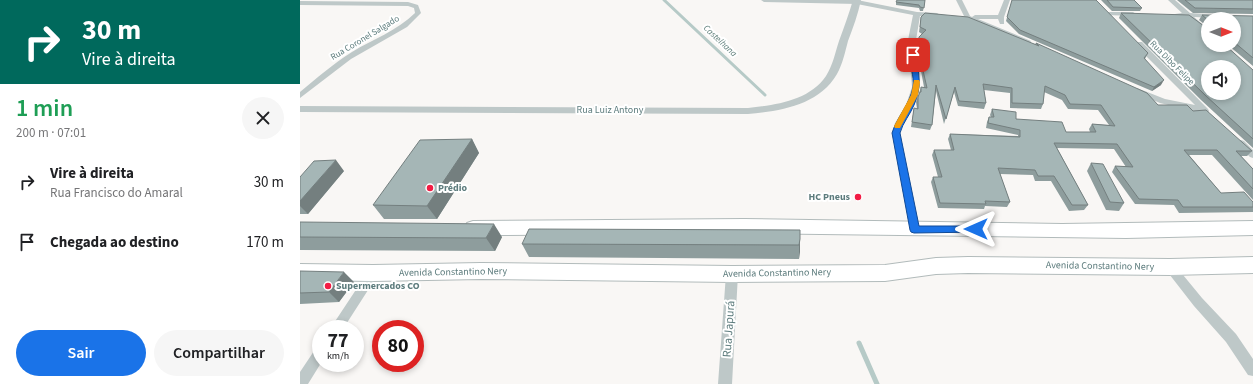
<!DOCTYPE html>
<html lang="pt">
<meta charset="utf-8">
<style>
:root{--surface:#fff;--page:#f6f6f6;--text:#202124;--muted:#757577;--accent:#1a73e8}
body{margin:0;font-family:"Source Sans 3",sans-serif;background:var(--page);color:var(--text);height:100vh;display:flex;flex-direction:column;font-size:15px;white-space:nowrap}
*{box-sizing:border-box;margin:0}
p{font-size:13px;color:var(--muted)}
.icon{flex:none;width:22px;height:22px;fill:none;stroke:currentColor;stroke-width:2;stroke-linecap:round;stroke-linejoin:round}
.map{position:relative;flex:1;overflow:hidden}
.sheet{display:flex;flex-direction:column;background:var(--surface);width:300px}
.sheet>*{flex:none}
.top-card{background:#00695c;color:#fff;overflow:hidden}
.needle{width:26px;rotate:90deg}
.buttons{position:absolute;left:901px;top:12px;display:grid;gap:8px}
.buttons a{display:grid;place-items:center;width:40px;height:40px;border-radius:50%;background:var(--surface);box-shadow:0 2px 6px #0003;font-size:20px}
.speed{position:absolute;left:12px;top:320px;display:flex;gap:8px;font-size:20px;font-weight:700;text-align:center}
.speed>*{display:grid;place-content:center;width:52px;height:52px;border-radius:50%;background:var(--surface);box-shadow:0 2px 6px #0003;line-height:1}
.speed small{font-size:10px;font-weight:400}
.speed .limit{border:6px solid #d22;background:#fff;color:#111}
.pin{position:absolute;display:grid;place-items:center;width:34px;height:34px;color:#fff;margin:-17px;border-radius:8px;box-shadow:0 2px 6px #0006}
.me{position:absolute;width:44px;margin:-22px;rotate:270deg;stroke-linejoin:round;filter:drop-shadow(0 0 3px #0008)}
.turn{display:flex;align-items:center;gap:14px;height:84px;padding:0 16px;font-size:18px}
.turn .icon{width:52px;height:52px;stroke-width:2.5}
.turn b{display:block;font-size:28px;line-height:34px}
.round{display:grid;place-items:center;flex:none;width:42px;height:42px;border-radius:21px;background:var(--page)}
.summary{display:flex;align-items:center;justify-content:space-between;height:68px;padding:0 16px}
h1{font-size:24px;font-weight:600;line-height:30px;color:#1e9e55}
.cta{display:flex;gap:8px;margin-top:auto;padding:8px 16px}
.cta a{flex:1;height:46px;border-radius:24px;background:var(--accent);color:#fff;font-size:16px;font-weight:600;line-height:46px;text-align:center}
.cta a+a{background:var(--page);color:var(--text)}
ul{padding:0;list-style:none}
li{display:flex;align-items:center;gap:12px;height:60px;padding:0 16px}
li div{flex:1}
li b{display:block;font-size:15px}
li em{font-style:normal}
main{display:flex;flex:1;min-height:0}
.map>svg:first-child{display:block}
</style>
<main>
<section class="sheet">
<div class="top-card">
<div class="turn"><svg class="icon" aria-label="right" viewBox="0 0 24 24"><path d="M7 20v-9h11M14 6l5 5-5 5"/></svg><div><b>30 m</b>Vire à direita</div></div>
</div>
<div class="summary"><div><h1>1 min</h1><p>200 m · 07:01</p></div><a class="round"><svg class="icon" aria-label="close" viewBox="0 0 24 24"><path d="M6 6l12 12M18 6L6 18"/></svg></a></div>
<ul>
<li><svg class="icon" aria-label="right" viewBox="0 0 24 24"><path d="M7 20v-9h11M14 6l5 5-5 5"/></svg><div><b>Vire à direita</b><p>Rua Francisco do Amaral</p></div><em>30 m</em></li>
<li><svg class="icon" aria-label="arrive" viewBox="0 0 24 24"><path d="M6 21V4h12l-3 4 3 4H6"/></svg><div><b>Chegada ao destino</b></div><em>170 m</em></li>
</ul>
<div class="cta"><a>Sair</a><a>Compartilhar</a></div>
</section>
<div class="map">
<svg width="953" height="384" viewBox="0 0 953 384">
<rect width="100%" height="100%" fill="#f9f7f5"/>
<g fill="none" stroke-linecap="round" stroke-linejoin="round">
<path stroke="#b6cac7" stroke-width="3" d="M364,0L465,95"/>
<path stroke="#b6cac7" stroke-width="5" d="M559,343L577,384"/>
<defs>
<path id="trunk" d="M444,219L762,224L953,221V235L826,238L444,233L207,235H173L167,233L164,228L167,223L173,221Z
M668,257L870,259L953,257V273L870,275L668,273L636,274L585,281L432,282L181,279L73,281L0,280V264L73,265L181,263L432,266L585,265L636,258Z"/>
</defs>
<use href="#trunk" stroke="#b2bbbb" stroke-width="2"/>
<path fill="#bec8c8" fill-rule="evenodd" d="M461,0H557L617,12L637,13L640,15L637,17L620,16L616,40L620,87L614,105L603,123L600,133L620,230L619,233H611L610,230L592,133L595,123L606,105L612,87L608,40L613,15L557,4L464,2Z
M656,0H662L670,16L672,17L675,15H698L704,0H710L704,17V24H700L698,19H678L731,41L730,43H724L665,18Z
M868,0H875L890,13L917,15V17L915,18L894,17L908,29V35L886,17L875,16V14L882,13Z
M0,1L108,2L118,5L121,13L107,27L51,59L0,98V92C17,78 33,64 52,52C73,39 97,31 115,13L114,8L108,6L0,5Z
M808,12H833L836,14L833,16L806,15V13Z
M836,42H842L908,109L909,111L908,113L905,114L860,103L834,92L833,90L837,88L865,99L895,105L836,46Z
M941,140L944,141L953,150V158L950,157L936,143Z
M870,262L874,264L902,298L936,334L953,359V376L948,375L926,342L894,306L866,270L864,267L866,264Z
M73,268L77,270L79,273L43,329H30L69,270Z
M432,269L436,271L438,274L432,384H418L426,274L428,271Z
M21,346V363L8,384H0V372L16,348Z"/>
<path fill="#bec8c8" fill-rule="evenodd" d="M553,0H561C558,14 553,28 548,41C545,52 543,63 537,74C519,105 481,111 448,114L0,112V106L448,108C475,105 509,101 526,76C533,65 535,53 539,41C544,27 549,14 553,0Z"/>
<use href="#trunk" fill="#fff" fill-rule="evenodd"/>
</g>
<path fill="#8e9d9d" d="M625,0L623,11H620L619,8L596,5V2Z
M712,0L848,53L845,59L861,85L852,91L719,34L706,21Z
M801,0H834L842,8L840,11H812Z
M877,0H953V14L893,13Z
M821,13L953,70V148L901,100L819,18Z
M902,15L953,16V66L928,45H934V19H908V27L899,20Z
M621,17L735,44L736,43L858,105L893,111L952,151L947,156H941L953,169V200L912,155H889L921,193L953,202V212L879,213L874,205L835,204L812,172L815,166L826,167L814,149L757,148L788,205L784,210L769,211L751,181H735L733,175L700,174L710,202L707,207L685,206L684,209L638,208L631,182L633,177H638L632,155L634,150H651L648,139L650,134L718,136V135L686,128L687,122L689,117H691L690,115L692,109L716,119L766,132H790L789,129L792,124L809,125L798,110L768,109L762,100L744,92L743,104L741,109L710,108V93L684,90L686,103L684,109L658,106L654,92L644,124L636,91L632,125L630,130L611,127L614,108L617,109L616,102L621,87H624L621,71L622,66H625L623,47H618V42L619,37L622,34L619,32Z
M172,139L179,153L137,219H84L73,205Z
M791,163L824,203L819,211L806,210L787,171Z
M44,171L8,214H0V177Z
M0,222L202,237L195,251L0,250Z
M500,239L499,259L229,257L222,244Z
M0,271L54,282L39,302L0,304Z"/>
<path fill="#747f7f" d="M864,80L861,85L852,91L854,87Z
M172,139L179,153L137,219L127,206Z
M36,160L44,171L8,214L0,206V201Z
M194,224L202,237L195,251L186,238Z
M500,239V252L499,259V245Z
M44,272L54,282L39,302L29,292Z"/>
<path fill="#a5b6b6" stroke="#747f7f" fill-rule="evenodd" d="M597,0H625L624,8L620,7L619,5L596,2Z
M712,0H796L848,53L844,58L864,80L854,87L720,30L707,17Z
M807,0H834L842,8L813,7Z
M885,0H953V9L895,8Z
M625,13L668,17L739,46L736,43L847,93L858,105H887L893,111L906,110L952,151H936L953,169V189L917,150H884L921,193L944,192L953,202V207H883L878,200L839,199L815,166L833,167L817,144L754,143L788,205H772L754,176H738L735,170L698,168L710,202L685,201L686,204L640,203L633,177H642L634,150H654L650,134L720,137V130L688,123L689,117H694L692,109L716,112V119L762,122L766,132H796L792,124L815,126L801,105L770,104L765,95L745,86L743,104L712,103V88L683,84L686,103L659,101L655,87L646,119L636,85L632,125L612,122L614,108L618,109V97L620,92H621V87L627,88L622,66H626L624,43L619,42V37L626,30L620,27L621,17Z
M821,13L889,15L908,29V45H925L953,70V139L905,95ZM908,67H934V93H908Z
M902,15L953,16V58L934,42V19H908V20Z
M172,139L127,206L73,205L120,140Z
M36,160L0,201V177L14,161Z
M791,163L803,164L824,203L810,202Z
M0,222L194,224L186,238L0,237Z
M229,229L500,230V239L499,245L222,244Z
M0,271L44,272L29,292L0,293Z"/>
<path fill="#1a73e8" stroke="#114b97" d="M611,53L616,55C619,73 622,87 614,105C610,115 603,122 600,133L619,226H676L680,227L681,229L680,232L614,233L611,232L610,230L592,133C597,117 610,104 613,87C615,76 608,64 611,53Z"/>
<path fill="#f59e0b" d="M614,80H619L620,82L618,95L600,128H595L594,126L611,95Z"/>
<g fill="#f21c44" stroke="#fff" stroke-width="1.5">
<circle cx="130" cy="188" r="4"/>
<circle cx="558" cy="197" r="4"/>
<circle cx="28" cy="286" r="4"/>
</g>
<g text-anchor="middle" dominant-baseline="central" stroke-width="4" stroke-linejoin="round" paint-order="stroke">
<g font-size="9" fill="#5d7c7d" stroke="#fff">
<text transform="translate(65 38) rotate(-31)">Rua Coronel Salgado</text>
<text transform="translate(872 63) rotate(45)">Rua Dibo Felipe</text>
</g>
<g font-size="9" font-style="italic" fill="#5c7d78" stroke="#fff">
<text transform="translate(420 41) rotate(43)">Castelhana</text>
</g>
<g font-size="10" fill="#5d7c7d" stroke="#fff">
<text x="310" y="110">Rua Luiz Antony</text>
<text transform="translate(800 266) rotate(1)">Avenida Constantino Nery</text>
<text transform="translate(153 272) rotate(-1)">Avenida Constantino Nery</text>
<text transform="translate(477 273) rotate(-1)">Avenida Constantino Nery</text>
</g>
<g font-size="10" font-weight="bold" fill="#5d7c7d" stroke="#fff" text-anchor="start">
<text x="138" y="188">Prédio</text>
<text x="550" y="197" text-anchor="end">HC Pneus</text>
<text x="36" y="286">Supermercados CO</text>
</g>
<g font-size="12" fill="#5d7c7d" stroke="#fff">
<text transform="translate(429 329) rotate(-86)">Rua Japurá</text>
</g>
</g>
</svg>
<div class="buttons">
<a><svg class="needle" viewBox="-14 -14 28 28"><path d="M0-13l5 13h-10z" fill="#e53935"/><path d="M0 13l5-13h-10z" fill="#757577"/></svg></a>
<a><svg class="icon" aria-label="sound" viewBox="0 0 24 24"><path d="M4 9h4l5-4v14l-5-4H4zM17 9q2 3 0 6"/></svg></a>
</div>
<div class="speed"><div>77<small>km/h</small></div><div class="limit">80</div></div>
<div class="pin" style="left:613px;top:55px;background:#d93025"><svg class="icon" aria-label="arrive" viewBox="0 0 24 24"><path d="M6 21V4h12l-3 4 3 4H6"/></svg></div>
<svg class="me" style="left:676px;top:229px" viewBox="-20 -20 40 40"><path d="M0-17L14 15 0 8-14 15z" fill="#1a73e8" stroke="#fff" stroke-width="4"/></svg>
</div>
</main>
